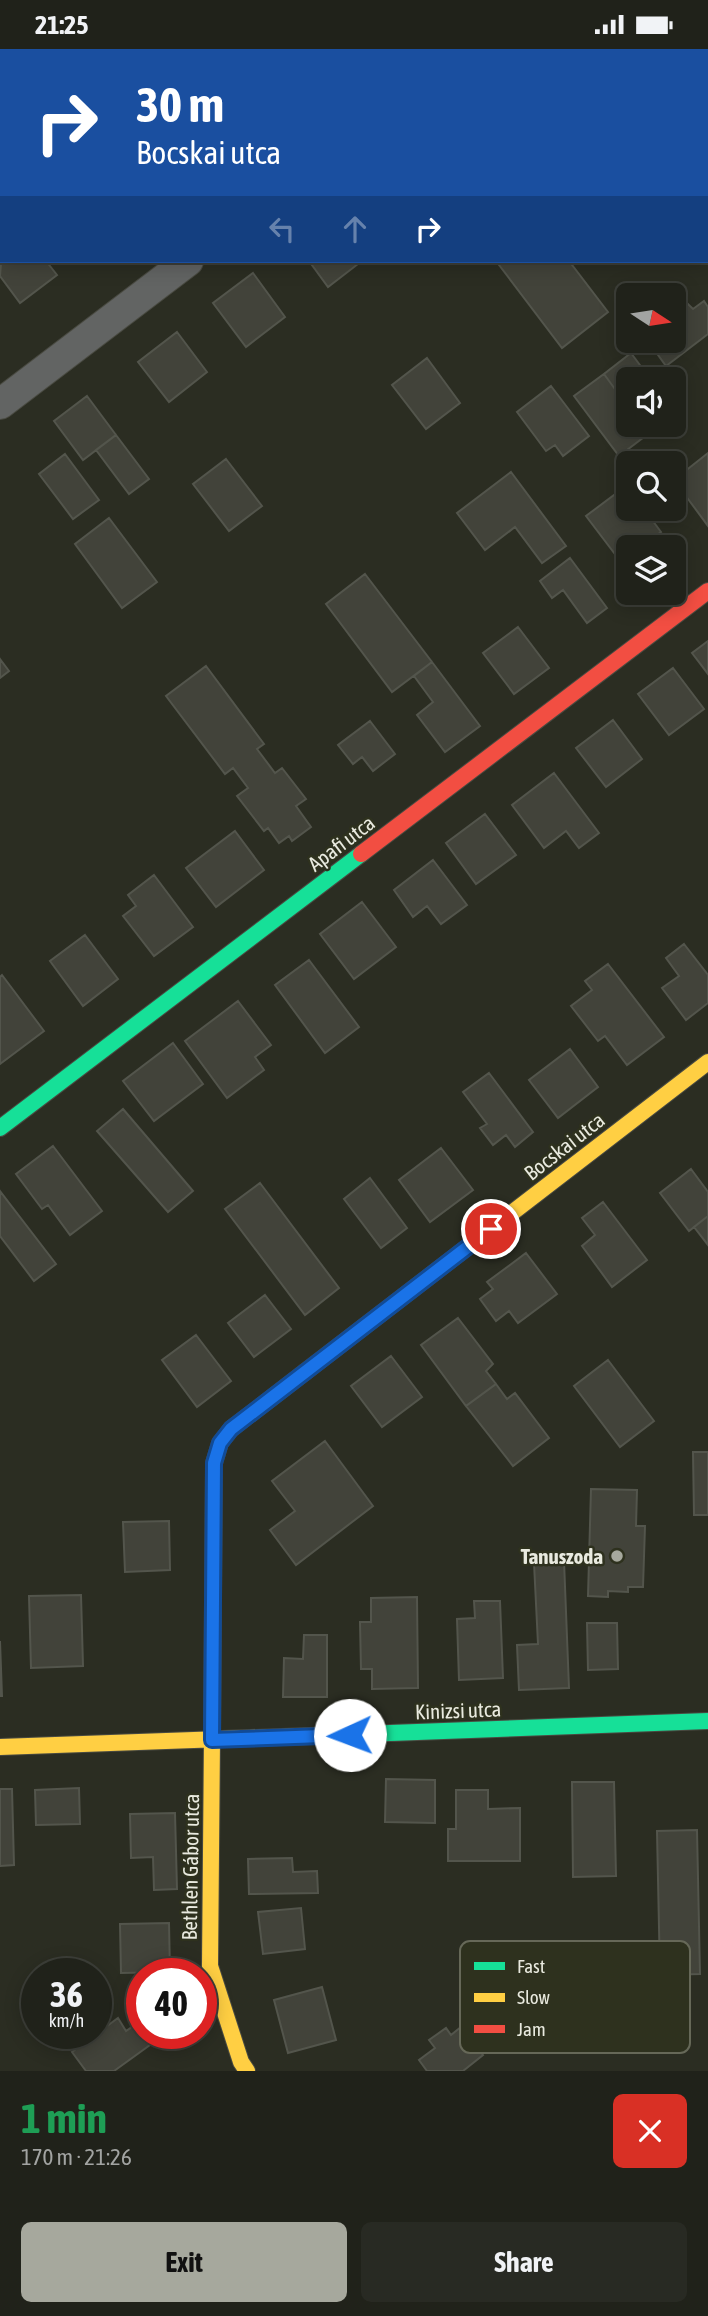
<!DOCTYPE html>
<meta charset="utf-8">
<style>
:root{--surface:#20221a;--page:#282a23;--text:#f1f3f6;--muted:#a2a4a2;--line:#3d3f39;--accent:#a6a89d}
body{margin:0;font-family:"Asap Condensed",sans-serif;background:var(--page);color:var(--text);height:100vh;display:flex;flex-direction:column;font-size:26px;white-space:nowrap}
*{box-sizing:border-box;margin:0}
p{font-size:23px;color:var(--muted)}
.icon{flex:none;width:38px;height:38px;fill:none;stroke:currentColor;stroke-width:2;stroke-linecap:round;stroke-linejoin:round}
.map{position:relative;height:2022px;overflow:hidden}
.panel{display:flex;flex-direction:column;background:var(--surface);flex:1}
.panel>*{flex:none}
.top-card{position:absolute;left:0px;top:0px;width:709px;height:214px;box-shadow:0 4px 18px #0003,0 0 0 2px var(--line);background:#1a4fa0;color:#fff;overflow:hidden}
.needle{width:46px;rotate:102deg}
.buttons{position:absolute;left:616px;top:234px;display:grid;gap:14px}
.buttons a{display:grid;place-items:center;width:70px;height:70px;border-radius:10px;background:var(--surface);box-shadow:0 4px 18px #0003,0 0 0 2px var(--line);font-size:35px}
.speed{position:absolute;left:21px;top:1909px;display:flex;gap:14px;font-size:35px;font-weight:700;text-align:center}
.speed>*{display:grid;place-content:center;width:91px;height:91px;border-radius:50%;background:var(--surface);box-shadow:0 4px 18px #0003,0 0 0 2px var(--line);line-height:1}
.speed small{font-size:18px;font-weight:400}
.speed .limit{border:10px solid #d22;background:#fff;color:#111}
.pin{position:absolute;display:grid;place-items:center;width:60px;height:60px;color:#fff;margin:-30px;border:4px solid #fff;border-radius:50%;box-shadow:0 2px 7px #0007}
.me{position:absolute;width:77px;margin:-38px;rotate:268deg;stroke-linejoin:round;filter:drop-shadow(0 0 5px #0008)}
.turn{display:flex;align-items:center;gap:24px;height:147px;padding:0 21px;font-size:32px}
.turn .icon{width:91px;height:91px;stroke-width:2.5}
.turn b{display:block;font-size:49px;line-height:60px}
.lanes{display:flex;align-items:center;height:66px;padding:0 21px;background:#0003;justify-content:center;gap:35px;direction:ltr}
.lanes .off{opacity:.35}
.round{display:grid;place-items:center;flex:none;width:74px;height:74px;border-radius:10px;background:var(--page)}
.head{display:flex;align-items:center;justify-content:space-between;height:119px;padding:0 21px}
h1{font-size:42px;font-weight:700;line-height:52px;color:#1e9e55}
.primary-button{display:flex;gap:14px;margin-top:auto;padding:14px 21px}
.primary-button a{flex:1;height:80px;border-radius:10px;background:var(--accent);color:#111;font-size:28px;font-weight:700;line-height:80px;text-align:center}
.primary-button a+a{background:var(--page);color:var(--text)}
.status{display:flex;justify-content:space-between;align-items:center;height:49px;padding:0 35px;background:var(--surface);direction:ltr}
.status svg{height:19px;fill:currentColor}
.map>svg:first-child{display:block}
</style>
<div class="status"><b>21:25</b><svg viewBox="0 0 49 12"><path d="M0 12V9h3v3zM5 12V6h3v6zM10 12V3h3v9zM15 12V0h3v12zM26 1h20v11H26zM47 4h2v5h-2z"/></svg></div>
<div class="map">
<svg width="708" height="2022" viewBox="0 0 708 2022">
<rect width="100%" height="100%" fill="#2b2d22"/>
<path fill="#42433a" stroke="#53554c" stroke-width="2" d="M42,0H92L93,2H43Z
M562,0H615L616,2H563Z
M2,203V212H46L57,226L20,254L0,227Z
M309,212H355L358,215L328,238Z
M496,212H569L608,263L562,299Z
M253,224L285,268L246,298L213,254Z
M704,252L708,258V285L666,317L648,292H674V266L688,255L693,260Z
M177,283L207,323L169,353L138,313Z
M631,304L651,331H628V358L604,325Z
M427,309L460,354L426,380L392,336Z
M604,325L628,358V376H642L648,385L619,407L574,347Z
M551,337L589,387L563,407L555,396L546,402L517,363Z
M87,347L116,386L83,411L54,372Z
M116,386L149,430L129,445L96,401Z
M708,404V477L674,431Z
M65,405L99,451L73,470L39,425Z
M226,410L262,457L229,482L193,435Z
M511,423L566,497L542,514L515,478L485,501L457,464Z
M626,437L628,440V460H644L661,483L639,499H628V507L621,513L586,467Z
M109,469L157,533L122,559L75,495Z
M570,509L607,559L587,574L563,541L552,549L540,532Z
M365,525L432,613L392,643L326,555Z
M518,578L549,619L514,645L483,604Z
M708,592V625L692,604Z
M0,610L9,622L0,629Z
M432,613L480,677L445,703L417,666L433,653L414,627Z
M206,617L264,695L257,700L275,724L282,719L306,750L296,757L311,778L292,792L289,787L279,794L268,779L264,782L237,747L248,739L233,719L225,725L166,647Z
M673,619L704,660L669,686L638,645Z
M613,671L642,710L606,738L576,699Z
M370,672L395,705L373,722L362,708L353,715L338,696Z
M554,724L599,784L579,799L566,782L544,799L512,756Z
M485,765L516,806L476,835L446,794Z
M235,782L264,821L216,858L186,819Z
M433,811L467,856L441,875L427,857L413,868L394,841Z
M154,826L193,878L154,907L123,867L136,857L128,846Z
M362,853L396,898L354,930L320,885Z
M85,886L118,930L83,957L50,912Z
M684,895L708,926V954L686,971L662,939L679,927L666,909Z
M309,911L359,978L325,1004L275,936Z
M608,915L664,988L627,1016L605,987L598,992L571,957L592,941L585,932Z
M2,926L44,982L0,1015V928Z
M238,952L271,996L255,1008L264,1021L227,1049L185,992Z
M173,994L203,1035L154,1072L123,1032Z
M570,1000L598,1038L558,1069L529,1031Z
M489,1024L533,1083L515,1098L506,1086L493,1096L480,1079L487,1075L463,1043Z
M123,1060L193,1142L168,1163L97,1082Z
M53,1097L102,1162L70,1186L48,1156L42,1160L16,1125Z
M441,1099L473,1141L430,1173L399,1131Z
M691,1120L708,1143V1167L689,1182L660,1144Z
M370,1129L407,1179L381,1199L344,1150Z
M260,1134L339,1239L305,1266L225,1160Z
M0,1142L56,1215L34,1232L0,1187Z
M603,1153L647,1211L612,1238L582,1197L595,1186L582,1169Z
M708,1167V1196L694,1178Z
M526,1204L557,1245L518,1274L509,1262L496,1272L480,1250L493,1240L487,1233Z
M265,1246L291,1280L254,1308L228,1274Z
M458,1269L493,1315L486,1322L496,1335L466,1357L421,1296Z
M196,1286L231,1332L197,1358L162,1311Z
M391,1307L422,1348L382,1378L351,1337Z
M608,1311L654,1372L620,1398L574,1337Z
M496,1335L507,1350L515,1344L549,1389L513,1417L466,1357Z
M325,1392L373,1457L296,1516L270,1481L295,1462L272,1432Z
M693,1403H708V1466H694Z
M591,1440L637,1441L636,1477H645L643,1538H628V1543L608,1542V1548L588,1547Z
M169,1472L170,1521L125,1523L123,1473Z
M564,1512L569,1639L519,1641L517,1596L538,1595L534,1514Z
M81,1546L83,1617L31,1619L29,1547Z
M417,1548L418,1639L372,1640V1620H361L360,1573H371V1549Z
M474,1552H500L503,1629L459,1631L457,1570L475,1569Z
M587,1574H617L618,1620L588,1621Z
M304,1586H327V1648H283L284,1609L303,1610Z
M0,1592L2,1647H0Z
M386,1730L435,1731V1774L385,1773Z
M572,1733H614L616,1827L573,1828Z
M79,1739L80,1775L36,1776L35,1741Z
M0,1740H12L14,1816L0,1817Z
M456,1741H488V1760L520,1759V1812H448V1780H456Z
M175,1764L177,1840L154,1841L153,1808L131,1809L130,1765Z
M697,1781L700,1925L660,1926L657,1782Z
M292,1809L293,1823L317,1822L318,1844L249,1845L248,1810Z
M301,1859L305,1900L263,1905L258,1863Z
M169,1874L170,1923L121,1924L120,1875Z
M322,1938L336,1991L288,2004L274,1951Z
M118,1969L126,1982L142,1971V1984H158L161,1988L114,2022H86L72,2003Z
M461,1978L483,2006L463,2022H427L419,2011L435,1999L429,1991L446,1979L451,1986Z"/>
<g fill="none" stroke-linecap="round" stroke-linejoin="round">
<defs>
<path id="street" d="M669,0L671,2
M465,2L467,0
M707,51L708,52
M0,355L188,212"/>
<path id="fast" d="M0,1079L361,805
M364,1685L708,1672
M212,1690L214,1414L220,1394L231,1380L305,1323"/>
<path id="slow" d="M305,1323L708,1013
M212,1690L210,1917L241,2013L247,2022
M0,1698L364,1685"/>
<path id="jam" d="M361,805L708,542"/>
</defs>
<use href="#street" stroke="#494a41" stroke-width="32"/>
<use href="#fast" stroke="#494a41" stroke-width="18"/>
<use href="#slow" stroke="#494a41" stroke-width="18"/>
<use href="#jam" stroke="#494a41" stroke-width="18"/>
<use href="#street" stroke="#626463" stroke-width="30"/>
<use href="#fast" stroke="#16e098" stroke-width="16"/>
<use href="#slow" stroke="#ffcf43" stroke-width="16"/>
<use href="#jam" stroke="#f24e42" stroke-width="16"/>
</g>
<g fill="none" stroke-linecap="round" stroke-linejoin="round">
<defs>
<path id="route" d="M350,1686L212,1691L214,1414L220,1394L231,1380L491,1180"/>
</defs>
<use href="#route" stroke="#114b97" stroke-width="18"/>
<use href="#route" stroke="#1a73e8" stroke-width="12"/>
</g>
<circle fill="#a6a89d" stroke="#2e311e" stroke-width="2.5" cx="617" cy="1507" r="7"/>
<g text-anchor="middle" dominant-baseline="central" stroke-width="5" stroke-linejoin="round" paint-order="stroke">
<g font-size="21" fill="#e9eadf" stroke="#2e311e">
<text transform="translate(341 794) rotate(-37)">Apafi utca</text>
<text transform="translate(564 1097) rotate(-38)">Bocskai utca</text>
<text transform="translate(458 1661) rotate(-2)">Kinizsi utca</text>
<text transform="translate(190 1818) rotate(-89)">Bethlen Gábor utca</text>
</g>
<g font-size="21" font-weight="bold" fill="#e9eadf" stroke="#2e311e" text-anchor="end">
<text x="603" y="1507">Tanuszoda</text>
</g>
</g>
<rect x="460" y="1892" width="230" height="112" rx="10" fill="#2e311e" stroke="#666858" stroke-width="2"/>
<rect x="474" y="1913" width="31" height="8" fill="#16e098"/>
<rect x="474" y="1944" width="31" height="9" fill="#ffcf43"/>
<rect x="474" y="1976" width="31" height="8" fill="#f24e42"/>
<g font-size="19" fill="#e9eadf">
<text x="517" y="1924">Fast</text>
<text x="517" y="1955">Slow</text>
<text x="517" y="1987">Jam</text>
</g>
</svg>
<div class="buttons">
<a><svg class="needle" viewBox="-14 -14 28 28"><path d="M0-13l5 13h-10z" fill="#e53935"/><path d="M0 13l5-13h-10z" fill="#a2a4a2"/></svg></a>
<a><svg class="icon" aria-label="sound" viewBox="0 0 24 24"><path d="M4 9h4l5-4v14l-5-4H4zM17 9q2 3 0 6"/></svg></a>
<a><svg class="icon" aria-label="search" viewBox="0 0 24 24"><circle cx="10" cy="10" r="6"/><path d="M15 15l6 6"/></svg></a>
<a><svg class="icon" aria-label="layers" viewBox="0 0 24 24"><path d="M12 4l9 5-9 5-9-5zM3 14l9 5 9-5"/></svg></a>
</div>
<div class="speed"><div>36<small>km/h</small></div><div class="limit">40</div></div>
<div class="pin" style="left:491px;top:1180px;background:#d93025"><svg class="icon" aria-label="arrive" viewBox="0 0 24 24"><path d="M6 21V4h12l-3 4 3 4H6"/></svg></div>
<svg class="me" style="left:350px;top:1686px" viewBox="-20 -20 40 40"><circle r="19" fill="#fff"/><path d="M0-13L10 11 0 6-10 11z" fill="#1a73e8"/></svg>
<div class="top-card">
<div class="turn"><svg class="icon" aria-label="right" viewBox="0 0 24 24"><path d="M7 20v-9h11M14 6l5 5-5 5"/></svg><div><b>30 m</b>Bocskai utca</div></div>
<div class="lanes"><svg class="icon off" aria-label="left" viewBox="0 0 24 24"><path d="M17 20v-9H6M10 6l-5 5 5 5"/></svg><svg class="icon off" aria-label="ahead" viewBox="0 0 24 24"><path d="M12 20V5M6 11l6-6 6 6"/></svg><svg class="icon" aria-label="right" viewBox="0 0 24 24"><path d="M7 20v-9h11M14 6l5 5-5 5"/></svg></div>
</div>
</div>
<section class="panel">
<div class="head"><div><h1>1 min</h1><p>170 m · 21:26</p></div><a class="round" style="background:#d93025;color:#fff"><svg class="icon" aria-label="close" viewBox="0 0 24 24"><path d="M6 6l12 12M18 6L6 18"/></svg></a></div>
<div class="primary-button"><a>Exit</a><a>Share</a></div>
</section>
